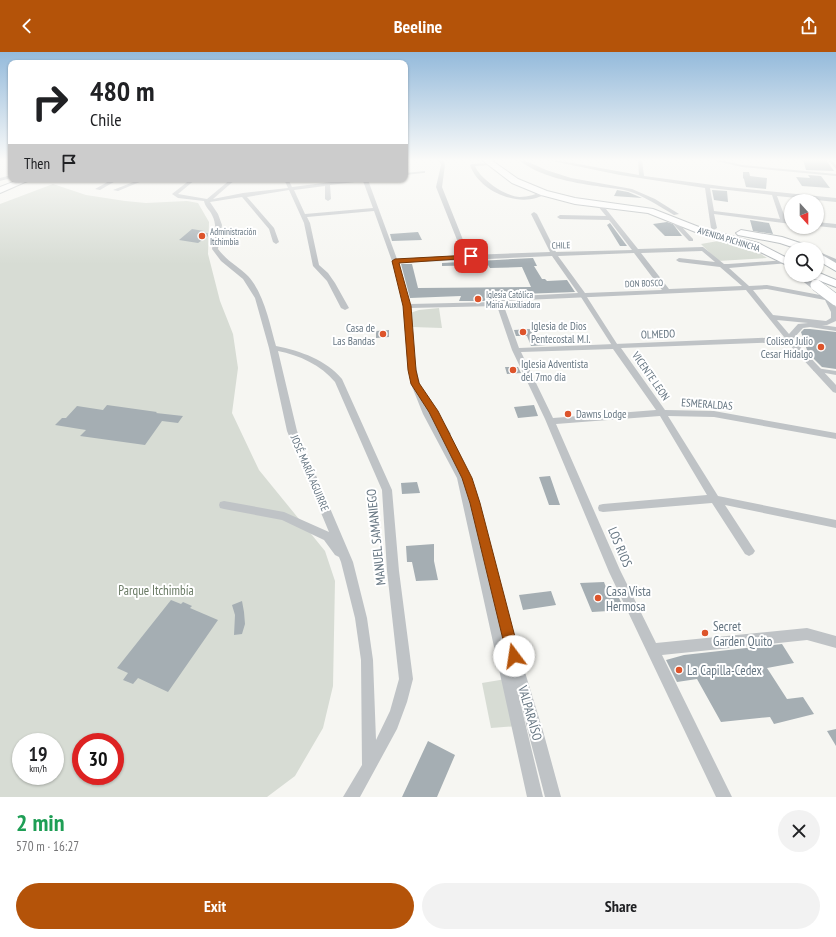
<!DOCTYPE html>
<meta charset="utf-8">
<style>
:root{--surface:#fff;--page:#f2f2f2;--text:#202124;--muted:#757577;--accent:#b45309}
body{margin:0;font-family:"PT Sans Narrow",sans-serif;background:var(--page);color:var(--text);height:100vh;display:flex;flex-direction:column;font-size:15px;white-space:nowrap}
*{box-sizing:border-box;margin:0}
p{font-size:13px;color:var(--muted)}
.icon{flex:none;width:22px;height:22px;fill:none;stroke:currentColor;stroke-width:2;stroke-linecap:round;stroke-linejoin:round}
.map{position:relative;height:745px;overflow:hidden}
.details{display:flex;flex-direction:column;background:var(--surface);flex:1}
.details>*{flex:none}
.hud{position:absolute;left:8px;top:8px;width:400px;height:122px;border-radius:8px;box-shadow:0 1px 3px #0004;background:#fff;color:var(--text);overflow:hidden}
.needle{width:26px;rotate:159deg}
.buttons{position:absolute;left:784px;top:142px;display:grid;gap:8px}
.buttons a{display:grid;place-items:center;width:40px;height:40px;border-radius:50%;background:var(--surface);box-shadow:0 1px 3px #0004;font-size:20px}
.speed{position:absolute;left:12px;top:681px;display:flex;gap:8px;font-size:20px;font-weight:700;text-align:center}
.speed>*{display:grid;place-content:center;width:52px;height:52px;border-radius:50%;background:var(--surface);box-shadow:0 1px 3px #0004;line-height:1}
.speed small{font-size:10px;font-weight:400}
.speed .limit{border:6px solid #d22;background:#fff;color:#111}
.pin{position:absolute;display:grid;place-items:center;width:34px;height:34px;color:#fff;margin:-17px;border-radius:8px;box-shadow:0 2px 6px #0006}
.me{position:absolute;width:44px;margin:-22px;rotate:346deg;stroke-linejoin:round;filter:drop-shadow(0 0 3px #0008)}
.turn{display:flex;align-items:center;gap:14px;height:84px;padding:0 16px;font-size:18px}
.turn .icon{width:52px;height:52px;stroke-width:2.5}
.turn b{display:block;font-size:28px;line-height:34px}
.then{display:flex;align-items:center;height:38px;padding:0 16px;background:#0003;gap:8px;font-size:15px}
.round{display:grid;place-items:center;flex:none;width:42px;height:42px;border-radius:21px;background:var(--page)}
.headline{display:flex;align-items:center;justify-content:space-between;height:68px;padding:0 16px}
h1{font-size:24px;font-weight:800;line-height:30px;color:#1e9e55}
.cta{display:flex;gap:8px;margin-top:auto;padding:8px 16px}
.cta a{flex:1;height:46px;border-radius:24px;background:var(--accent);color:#fff;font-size:16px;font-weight:800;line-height:46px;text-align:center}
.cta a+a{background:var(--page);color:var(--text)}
header{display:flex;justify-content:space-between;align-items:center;height:52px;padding:0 16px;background:var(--accent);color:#fff;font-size:18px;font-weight:800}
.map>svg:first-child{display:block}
</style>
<header><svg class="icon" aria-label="back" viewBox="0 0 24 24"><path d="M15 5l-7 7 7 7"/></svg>Beeline<svg class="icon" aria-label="share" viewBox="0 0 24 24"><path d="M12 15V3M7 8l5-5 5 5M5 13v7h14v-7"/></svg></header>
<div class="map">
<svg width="836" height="745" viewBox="0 0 836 745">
<rect width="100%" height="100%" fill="#f6f6f2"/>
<path fill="#d7dcd4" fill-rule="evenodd" d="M53,132L86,143L125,149L146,151L187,149L198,151L209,170L208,202L220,249L233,282L238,316L232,361L259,418L325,499L335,529L333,634L323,676L295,724L267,745H0V152ZM21,690H55V724H21ZM81,690H115V724H81Z
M726,188L752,196L767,206L718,209L701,192L718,189L723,190Z
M439,256L442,276L412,275L410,261L419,258Z
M506,627L518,674L491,676L482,631Z"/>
<path fill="#a5aeb3" d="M803,108H826L834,119L806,118Z
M743,120H749L750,124L767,126L766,137L746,135L744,127L743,126Z
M808,123L821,124L830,136L802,134L796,125L810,126Z
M617,138L628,140L642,146L614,144Z
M712,138L727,139L728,150L714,148Z
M750,168L769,171L773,182L753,179Z
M667,170L673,172L682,184H665L653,172Z
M610,171L627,194H620L607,173Z
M192,177L204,179L202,180L211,182L198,191L179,188Z
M418,180L422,188L392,189L390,182Z
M533,206L537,214H534L542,227H545L547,229L567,228L575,240L498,243L494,247V249H459L461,244L410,246L401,212H412L418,236L531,235L522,215L490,216L488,213L442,214V211Z
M530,277L534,285H544L546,293L531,294L527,284H516L514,278Z
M804,277H810L836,280V317L822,315L808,301L801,280Z
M389,278V285L376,286V279Z
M505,315H518L521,321L507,322Z
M107,353L157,360L156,361L183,364L178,371L162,369L145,393L80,384L86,378L55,373L62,366H66L77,354L103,358Z
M534,353L538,364L518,366L514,355Z
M550,424L560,453H549L539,425Z
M417,430L420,441L402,442L401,431Z
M434,492V509L438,528L416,529L412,510H407L406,494Z
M604,530L610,546H619L625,558L592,560L580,531Z
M551,539L556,553L523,558L519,543Z
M171,548L181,552L183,550L192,554L190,556L218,568L168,640L138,626L133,632L123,628L128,621L117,616Z
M242,549L244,560L245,572L242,582L234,583L235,563L232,553Z
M782,592L794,611L767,616L787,647L803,645L814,662L774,672L770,665L721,670L697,627L677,630L666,608L684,603Z
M836,677V694L827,679Z
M428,689L455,703L437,745H402Z"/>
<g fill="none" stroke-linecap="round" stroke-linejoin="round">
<defs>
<path id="primary" d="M482,108H491L518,127L547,139L575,146L653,157L704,177L758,191L791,208V215L750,195L698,181L648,161L575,152L541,143L512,131Z
M21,127H32L0,141V135Z
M741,178L782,185L812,195L813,197H798L780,191L738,183L736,181Z
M817,200L836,211V219L817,208Z
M817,220L836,228V235L810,225L809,223H817Z"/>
</defs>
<use href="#primary" stroke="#b2b7ba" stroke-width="2"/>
<path fill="#bfc3c6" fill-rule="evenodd" d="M582,240L585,242L619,295L618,296H614L613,295L579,242Z
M816,316L836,319V323L814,319L813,318Z"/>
<path fill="#bfc3c6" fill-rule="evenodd" d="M439,108H443L445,113L442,135L469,203L550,200L531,162L534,160L537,162L556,200L632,198L609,168L560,167L557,165L560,163L606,164L597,153L600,151L602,152L638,197L703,195L724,212H728L787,208L790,210L789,211L729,216L749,234L767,233L820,243L795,223C808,223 821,235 830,245H836V249H833L836,255V269L827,273H822L836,275V279L810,275L803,276L793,287L836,333V341L833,340L787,290L621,296L665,358L714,359L836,381V387L714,365L668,364L718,444L836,468V476L725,453L753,496L755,499L753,502L749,504L745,502L712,451L603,460L599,459L598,456L599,453L603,452L707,443L660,364L556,372L620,518L656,591L807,576L836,584V596L807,588L662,603L732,745H716L609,520L545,367L512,298L497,254L410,256C413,285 413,316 424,343L428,344L451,382L449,384L444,385L467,426L470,438H476L477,441L520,604L543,679L561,745H545L517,637L543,745H527L457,426L423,362L411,332L408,318L403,249L392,209L374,159L307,165L310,171L319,213L328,221L335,231L349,256L345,258L341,256L327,229L313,214L304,171L289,138L247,145L274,176L279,190L276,192L273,190L269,177L242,145L210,150L218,162L222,173L218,197C228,210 238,214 248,224C264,241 270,273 276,294C301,299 326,308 342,327L392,438L399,519L413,627L407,650L397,677L360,745H343L362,713L361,608L355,566L341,510L339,505L335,503L324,488L282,468L224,457L220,456L219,453L220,450L224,449L284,460L329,480L287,379L269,296L255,246L243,227L221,209L212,197C214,185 218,174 212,163C210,158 205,155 204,149L178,146L172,142L191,127H196L178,142L207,147L231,127H236L213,147L243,141L288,136L284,127H288L292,135L355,127H369L368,128L397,207L463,203L436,135L441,113ZM363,129L373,156L305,162L294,138L325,134V147L328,149L331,147L330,133ZM702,199L715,210L679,206L676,208L679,210L720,215L742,234L669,237L641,201ZM634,201L662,238L585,241L558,204ZM552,204L578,241L498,245L495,247L496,250L410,252L399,211ZM767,237L825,248L831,260V266L826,269L773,263L753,238ZM746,238L784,285L519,296L502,249ZM777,268L808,271L798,272L789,282ZM613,297L656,358L553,366L521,300ZM278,299C299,303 321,313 335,330L382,438L387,519L399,627L390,659L376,688L373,608L367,566L353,510L297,379Z
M519,108H524L546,118L571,126L632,137L655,147L679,162L674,163C659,154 644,144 628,139C618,136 607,136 597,134C573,131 538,124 519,108Z
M547,108H556L639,123L638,108H642L644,124L728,135L836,146V150L777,144L786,168H791V172L714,162L717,176L714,178L711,176L705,136L620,123ZM710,136L772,143L780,167L714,159Z
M712,108H721L742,113L836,122V124L742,115Z
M828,108H832L836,113V117Z
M493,111L491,113L475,114C480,127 506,145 520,145C528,145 536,142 544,139L547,141C522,158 479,140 470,113L472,112Z
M425,119V121H423L405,123V121Z
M11,123V126L0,129V126Z
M113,127H119L100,138L95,137Z
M141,127H147L118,139L113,138Z
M679,169L684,170L680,173L693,187V189H689L674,173Z
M817,170L836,172V176L817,174Z
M817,199L836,207V211L817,203Z"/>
<use href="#primary" fill="#fff" fill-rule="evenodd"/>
<defs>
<path id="primary-bridge" d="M816,233L836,248"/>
</defs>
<use href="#primary-bridge" stroke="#b2b7ba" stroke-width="12" stroke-linecap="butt"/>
<use href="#primary-bridge" stroke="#fff" stroke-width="11"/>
</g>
<linearGradient id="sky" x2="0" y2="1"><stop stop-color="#94badb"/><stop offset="0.51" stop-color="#fbfbf9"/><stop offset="1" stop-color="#fbfbf9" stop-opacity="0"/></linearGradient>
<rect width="836" height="212" fill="url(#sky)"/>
<path fill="#b45309" stroke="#753606" d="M471,203L474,204L473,206L399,211L411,254L416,318L419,331L438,359L472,426L480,451L520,604L519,609L514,611L509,609L507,604L470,451L462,426L429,360L411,332L408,318L403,254L392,209L395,207Z"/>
<g fill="#dd542b" stroke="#fff" stroke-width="1.5">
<circle cx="202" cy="184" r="4"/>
<circle cx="478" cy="247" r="4"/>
<circle cx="523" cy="280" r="4"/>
<circle cx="383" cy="282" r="4"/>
<circle cx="821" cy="295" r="4"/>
<circle cx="513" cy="318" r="4"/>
<circle cx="568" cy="362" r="4"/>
<circle cx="598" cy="546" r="4"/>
<circle cx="705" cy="581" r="4"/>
<circle cx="679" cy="618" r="4"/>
</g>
<g text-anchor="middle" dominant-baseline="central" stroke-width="4" stroke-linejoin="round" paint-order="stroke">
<g font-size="9" fill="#667682" stroke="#fff" text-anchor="start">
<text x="210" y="179">Administración<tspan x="210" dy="10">Itchimbia</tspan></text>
<text x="486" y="242">Iglesia Católica<tspan x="486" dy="10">María Auxiliadora</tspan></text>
</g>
<g font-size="9" fill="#667682" stroke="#fff">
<text transform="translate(729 187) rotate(17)">AVENIDA PICHINCHA</text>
<text transform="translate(561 193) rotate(-2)">CHILE</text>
<text transform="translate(644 231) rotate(-2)">DON BOSCO</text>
</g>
<g font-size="11" fill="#667682" stroke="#fff" text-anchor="start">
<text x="531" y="274">Iglesia de Dios<tspan x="531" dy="13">Pentecostal M.I.</tspan></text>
<text x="375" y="276" text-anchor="end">Casa de<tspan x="375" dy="13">Las Bandas</tspan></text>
<text x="813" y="289" text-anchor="end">Coliseo Julio<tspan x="813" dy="13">Cesar Hidalgo</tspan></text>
<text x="521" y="312">Iglesia Adventista<tspan x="521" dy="13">del 7mo día</tspan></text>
<text x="576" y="362">Dawns Lodge</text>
</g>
<g font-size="11" fill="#667682" stroke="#fff">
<text transform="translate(658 282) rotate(-2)">OLMEDO</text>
<text transform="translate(651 324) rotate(55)">VICENTE LEON</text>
<text transform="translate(707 352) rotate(4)">ESMERALDAS</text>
<text transform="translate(310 421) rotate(67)">JOSÉ MARÍA AGUIRRE</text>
</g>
<g font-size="13" fill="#667682" stroke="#fff">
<text transform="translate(376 485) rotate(-96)">MANUEL SAMANIEGO</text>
<text transform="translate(620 495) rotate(67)">LOS RIOS</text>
<text transform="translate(530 661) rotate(74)">VALPARAÍSO</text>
</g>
<g font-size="13" fill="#697a64" stroke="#fff">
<text x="156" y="538">Parque Itchimbía</text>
</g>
<g font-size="13" fill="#667682" stroke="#fff" text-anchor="start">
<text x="606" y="539">Casa Vista<tspan x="606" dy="15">Hermosa</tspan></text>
<text x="713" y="574">Secret<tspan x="713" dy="15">Garden Quito</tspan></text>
<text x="687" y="618">La Capilla-Cedex</text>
</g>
</g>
</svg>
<div class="buttons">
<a><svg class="needle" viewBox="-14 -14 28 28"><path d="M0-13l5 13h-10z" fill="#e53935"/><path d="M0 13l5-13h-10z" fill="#757577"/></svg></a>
<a><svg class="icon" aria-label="search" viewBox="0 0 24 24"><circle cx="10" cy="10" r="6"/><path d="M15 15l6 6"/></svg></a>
</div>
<div class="speed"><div>19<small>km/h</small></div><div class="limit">30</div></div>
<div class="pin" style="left:471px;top:204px;background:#d93025"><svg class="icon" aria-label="arrive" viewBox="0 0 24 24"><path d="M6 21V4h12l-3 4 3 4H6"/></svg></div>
<svg class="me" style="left:514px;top:604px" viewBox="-20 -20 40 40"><circle r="19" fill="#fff"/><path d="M0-13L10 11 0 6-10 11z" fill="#b45309"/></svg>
<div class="hud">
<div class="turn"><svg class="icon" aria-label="right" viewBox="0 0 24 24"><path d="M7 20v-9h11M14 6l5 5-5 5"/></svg><div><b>480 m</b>Chile</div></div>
<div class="then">Then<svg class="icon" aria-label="arrive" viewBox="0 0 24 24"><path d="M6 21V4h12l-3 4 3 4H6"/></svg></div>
</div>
</div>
<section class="details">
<div class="headline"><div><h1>2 min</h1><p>570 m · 16:27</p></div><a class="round"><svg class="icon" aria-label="close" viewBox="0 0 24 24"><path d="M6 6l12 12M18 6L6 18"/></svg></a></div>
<div class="cta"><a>Exit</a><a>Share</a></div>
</section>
